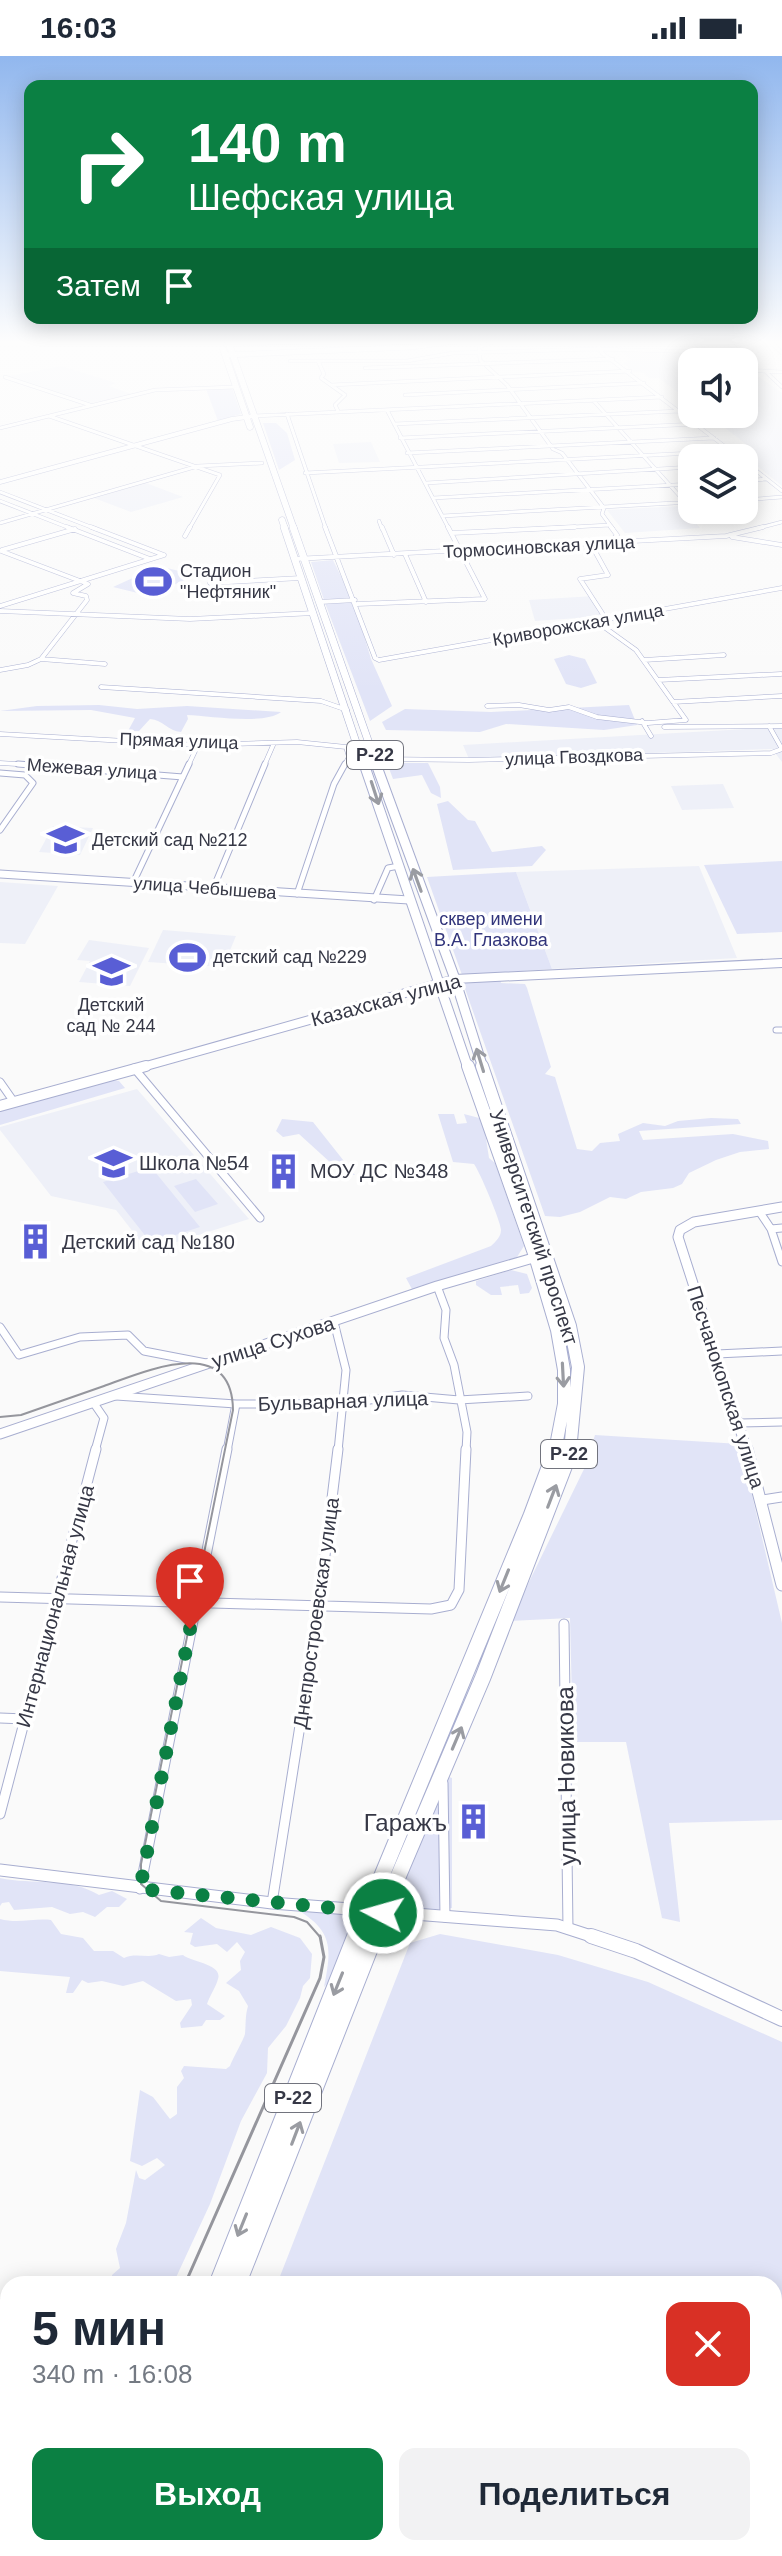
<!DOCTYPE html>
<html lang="ru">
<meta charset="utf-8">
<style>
:root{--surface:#fff;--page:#f2f2f3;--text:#1f2937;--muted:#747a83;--accent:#0b8043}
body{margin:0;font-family:Arial,sans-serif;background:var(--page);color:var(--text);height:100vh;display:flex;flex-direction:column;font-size:30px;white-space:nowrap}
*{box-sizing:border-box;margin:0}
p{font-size:26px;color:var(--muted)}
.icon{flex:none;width:44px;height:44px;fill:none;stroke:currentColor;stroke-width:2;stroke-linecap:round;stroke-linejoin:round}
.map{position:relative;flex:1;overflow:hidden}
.sheet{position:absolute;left:0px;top:2220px;width:782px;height:280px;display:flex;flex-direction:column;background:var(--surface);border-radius:24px 24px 0 0;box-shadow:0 4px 20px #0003}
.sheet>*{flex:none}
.guide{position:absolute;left:24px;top:24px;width:734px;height:244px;border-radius:16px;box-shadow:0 4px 20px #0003;background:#0b8043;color:#fff;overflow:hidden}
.tools{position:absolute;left:678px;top:292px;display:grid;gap:16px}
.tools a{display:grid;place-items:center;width:80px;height:80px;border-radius:16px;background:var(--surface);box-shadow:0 4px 20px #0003;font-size:40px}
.pin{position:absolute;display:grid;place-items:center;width:68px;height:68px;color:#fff;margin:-82px -34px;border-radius:50% 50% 50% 0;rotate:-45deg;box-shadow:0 0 8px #0007}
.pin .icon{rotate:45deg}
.me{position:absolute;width:88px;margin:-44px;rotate:276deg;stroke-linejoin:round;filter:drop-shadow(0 0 6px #0008)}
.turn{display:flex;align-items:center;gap:28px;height:168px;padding:0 32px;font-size:36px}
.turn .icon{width:104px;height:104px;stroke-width:2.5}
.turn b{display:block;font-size:56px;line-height:68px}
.then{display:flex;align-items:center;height:76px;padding:0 32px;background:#0003;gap:16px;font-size:30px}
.round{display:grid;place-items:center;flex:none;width:84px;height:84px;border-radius:16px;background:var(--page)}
.headline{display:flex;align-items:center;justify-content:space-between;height:136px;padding:0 32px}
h1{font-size:48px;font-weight:700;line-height:60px}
.cta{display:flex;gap:16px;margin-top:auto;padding:16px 32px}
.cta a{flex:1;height:92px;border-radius:16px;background:var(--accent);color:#fff;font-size:32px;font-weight:700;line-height:92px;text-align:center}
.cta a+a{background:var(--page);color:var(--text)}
.status{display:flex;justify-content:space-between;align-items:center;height:56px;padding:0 40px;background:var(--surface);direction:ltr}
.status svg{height:22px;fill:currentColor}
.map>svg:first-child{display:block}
</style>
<div class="status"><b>16:03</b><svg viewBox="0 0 49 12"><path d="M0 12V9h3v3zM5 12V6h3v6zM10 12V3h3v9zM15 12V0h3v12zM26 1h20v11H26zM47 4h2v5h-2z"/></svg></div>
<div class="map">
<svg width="782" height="2500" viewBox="0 0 782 2500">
<rect width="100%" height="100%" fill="#fafafa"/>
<path fill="#eef0f8" d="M622,296L704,299L716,306H692V347L659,322H649L644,317L634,316L623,307L631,304Z
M61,310L116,327L109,330L132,338L92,347L10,320Z
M744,315L752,316L782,337V430L741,397L754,395L708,358H744Z
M371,386L380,406L339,407L333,388Z
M146,427L183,441L131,456L94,442Z
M681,450L700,472L625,477L607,454Z
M594,540L607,560L535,565L529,544Z
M782,671V706L772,693L469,703L463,689Z
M723,728L734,752L682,754L671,730Z
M53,770L93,772L80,799L39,796Z
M699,810L737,902L552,913L516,816Z
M0,826L58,830L25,888L0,887Z
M163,874L236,880L223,911L148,906Z
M89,884L149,892L130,930L79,926L90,905L77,904Z
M137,1033L249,1163L148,1195L116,1154L51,1140L0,1074V1071Z"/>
<path fill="#e1e4f7" d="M232,332L241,358L218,365L206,333Z
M263,367H276L287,377L295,404L279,414Z
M333,504L352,543L324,544L311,506Z
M159,510L195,519L150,540L113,531Z
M354,546L371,603L392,650L370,665L325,547Z
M569,599L585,603L597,627L581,632L566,628L554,603Z
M99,649L137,653L187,650L281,656C265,669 209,660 187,659L188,663L181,676C168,675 163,664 150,663L139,675H128L135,662L91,654L0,655L37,650Z
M629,649L637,669L604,674L506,668L480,676L386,674L382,666L405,653L491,656Z
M387,707H428L440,731L441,742L431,737L422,719L393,723Z
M448,745L468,764L475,765L492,796L542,790L546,794L532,810L453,814L437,748Z
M782,805V876L737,878L704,809Z
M516,816L552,913L462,919L427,821Z
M500,923L501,927L525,928L527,932L551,1011L545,1018L555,1021L577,1093L592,1095L600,1087L620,1085L618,1078L643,1067L665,1070L678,1065L711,1062L738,1063L741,1068L639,1075L643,1084L733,1078L768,1085L769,1093L740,1096L716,1104L689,1117L682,1128L673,1132L641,1136L626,1143L610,1141L580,1156L560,1161L545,1160L463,927Z
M113,1024L119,1025L125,1032L0,1069V1054Z
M438,1058H454L457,1068L467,1067L464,1058L483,1063L489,1102L495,1107L524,1190L517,1201L509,1205L413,1235L406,1222L491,1190C496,1185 501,1181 501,1174C501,1166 479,1114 474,1108L453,1106Z
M282,1063L313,1066L355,1119L343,1118L299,1078L283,1081L276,1075Z
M151,1111L200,1171L151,1187L103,1126Z
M196,1123L218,1148L195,1156L174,1130Z
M511,1214L527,1218L532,1232L529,1237L520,1238L518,1229L500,1231L502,1239H491L476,1229V1225Z
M595,1379L740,1388L782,1567V1764L669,1767L680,1866L662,1862L626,1686H573L570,1562L510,1565L585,1411Z
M446,1720L452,1722V1852C434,1853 413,1859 399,1847L398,1837Z
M0,1822C33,1829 70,1821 99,1839L112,1835L127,1843L119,1851H107L95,1861L83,1856L70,1858L52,1851L14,1854L9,1846L2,1847L0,1850Z
M295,1852L341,1857L353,1868V1874L332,1923L324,1931C332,1891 333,1875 295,1852Z
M201,1862L216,1872L251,1879L271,1871L300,1882L312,1898L310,1922L303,1930L300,1942L286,1970L268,1992L267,2017L241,2065L210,2148L173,2228H112V2219L120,2212L116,2193L126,2167L136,2114L139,2122L145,2124L165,2109L157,2102L142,2110L130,2105L140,2034L153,2041L170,2063L177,2058V2031L184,2022L181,2015L184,2010L226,2013L230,2010C233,2002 244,1983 245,1978C246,1968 245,1960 248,1950L239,1935L226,1927L241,1914L240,1905L245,1896L237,1886L227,1896L217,1888L195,1891L190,1888L193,1877L184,1876Z
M0,1863C18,1868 34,1862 51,1864L61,1878L83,1882L94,1895H113L124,1902C136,1896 148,1903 159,1898L169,1901L183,1899C191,1906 223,1908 218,1923C216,1931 210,1939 207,1948L225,1960L220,1964H206L202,1970L181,1972L180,1967L192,1949L191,1943L176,1945L143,1925L123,1930L102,1925L88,1927L82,1924L73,1937H66L70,1921L0,1915Z
M440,1878L558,1899L648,1926L782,1986V2500H171L174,2492H774V2228H277L410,1887Z
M0,2242H8V2492H58L54,2500H0Z"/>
<path fill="#b0bbf7" d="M601,2492H733L755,2495L756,2500H604Z"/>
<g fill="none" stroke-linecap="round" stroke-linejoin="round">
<path stroke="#b0bbf7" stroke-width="2" d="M621,285L665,287"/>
<defs>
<path id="minor-far4" d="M496,285L479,291L480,304L507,329L553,393L562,397L604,452L602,458L613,473
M596,285L602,297L740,402
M692,285L709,297
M770,285L782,297
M290,305H407L453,297L595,293L740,297L728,285
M318,305L324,318L321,322L345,339L335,349L338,355
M365,312L613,303
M744,314L782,316
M766,316L782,331
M5,321L90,349
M331,329L630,315
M405,339L644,327
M593,344L686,447
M387,354L449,473
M287,358L326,473
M49,360L220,419L189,473
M254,360L662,341
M394,368L680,355
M0,372L155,334L235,331
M400,382L697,368
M407,397L714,382
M744,405L782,435
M305,417L731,395
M744,425L766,423
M426,427L692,411
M0,436L96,473
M433,442L692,428
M744,444L782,441
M0,445L72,473
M442,460L692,446
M379,465L382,473
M0,467L198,410L262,407
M535,473L610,469
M755,473L782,466"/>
<path id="minor-far3" d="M67,471L150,503
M91,471L164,499
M325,471L375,602L379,604L782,532
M382,471L394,499
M452,477L575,471
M185,480L190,471
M732,481L782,489
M610,487L617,479L611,471
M591,488L608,519L580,523L602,557
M2,494L75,473
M405,498L426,546
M295,503L726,480L763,471
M210,527L301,522
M320,546L355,544
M357,548L485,543L448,471
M0,550L164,499
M0,555L190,563L314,557
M41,603L105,608
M644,604L724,599
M0,614L28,609L41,603L87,544L86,540L73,537L88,528L1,495
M658,624L781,618
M101,631L321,645L347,654
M673,646L782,640
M487,650L519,649L549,654L569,651L597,661L648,667L686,664L636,594L597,566
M642,665L651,680
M769,670L782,693
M664,671L782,670
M0,678L198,689L297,686L346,691L349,701L344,710
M0,707L50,710
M346,707L376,703L469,704L771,697L782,693
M188,710L198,689
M264,710L274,687"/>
<path id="minor-far2" d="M18,708L183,721
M0,717L25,719L33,727L0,774
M133,827L189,708
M213,833L265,708
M297,838L334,728L345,708
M374,844L388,812L399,810
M776,974H782"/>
<path id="minor-far1" d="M134,1012L260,1162
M0,1026L14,1046
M759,1155L771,1173L782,1172
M771,1173L782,1206
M437,1230L446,1254L444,1282L454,1309L467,1376L466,1395
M334,1266L346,1314L338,1395
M0,1271L19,1299L80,1281L128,1279L144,1295L206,1307
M717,1298L782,1295
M116,1340L236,1348H344L402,1339L459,1344L528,1340
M93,1346L104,1362L95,1395
M740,1367L782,1366
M227,1395L236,1348"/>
<path id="minor" d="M762,1444L782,1441
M0,1541L431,1553L451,1549L459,1534L466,1393
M564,1568L568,1873
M0,1662L25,1663
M443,1727L445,1861
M0,1758L96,1393
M140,1833L227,1393
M272,1847L319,1549L338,1393"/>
<path id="tertiary-far4" d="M229,288L323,285
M0,426L232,363L254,360"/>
<path id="tertiary-far3" d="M0,818L409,844"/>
<path id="tertiary-far2" d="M0,1378L437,1230L540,1200
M747,1395L678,1181L680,1174L694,1166L782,1151"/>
<path id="tertiary-far1" d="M747,1393L782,1529
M0,1814L272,1847L557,1869L597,1882"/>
<path id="tertiary" d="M591,1880L636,1895L782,1963"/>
<path id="secondary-far2" d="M225,299L411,291L457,285"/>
<path id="secondary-far1" d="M139,1012L455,923L782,907"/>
<path id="secondary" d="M0,1050L146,1010"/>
<path id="trunk-far5" d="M228,285L294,473
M223,293L250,371
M282,464L285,473"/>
<path id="trunk-far4" d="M284,471L364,710
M293,471L377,710"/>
<path id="trunk-far3" d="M364,708L468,1012
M376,708L455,923L483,1012"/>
<path id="trunk-far2" d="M468,1010L535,1200L557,1274L564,1314V1348L555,1395
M482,1010L570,1270L578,1311L570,1395"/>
<path id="trunk-far1" d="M356,1882L531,1460L556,1393
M372,1882L483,1621L571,1393"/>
<path id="trunk" d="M219,2228L357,1880
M236,2228L373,1880
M103,2500L106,2492
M130,2500L133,2492"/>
</defs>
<use href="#minor-far4" stroke="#a8aed0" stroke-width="4"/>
<use href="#minor-far3" stroke="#a8aed0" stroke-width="5"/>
<use href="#minor-far2" stroke="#a8aed0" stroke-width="7"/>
<use href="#minor-far1" stroke="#a8aed0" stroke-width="9"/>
<use href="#minor" stroke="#a8aed0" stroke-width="11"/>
<use href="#tertiary-far4" stroke="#a8aed0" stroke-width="5"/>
<use href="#tertiary-far3" stroke="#a8aed0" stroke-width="9"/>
<use href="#tertiary-far2" stroke="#a8aed0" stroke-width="11"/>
<use href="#tertiary-far1" stroke="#a8aed0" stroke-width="13"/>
<use href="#tertiary" stroke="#a8aed0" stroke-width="16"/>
<use href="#secondary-far2" stroke="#a8aed0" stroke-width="6"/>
<use href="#secondary-far1" stroke="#a8aed0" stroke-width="10"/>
<use href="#secondary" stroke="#a8aed0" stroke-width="12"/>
<use href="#trunk-far5" stroke="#a8aed0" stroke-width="7"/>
<use href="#trunk-far4" stroke="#a8aed0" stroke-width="8"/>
<use href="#trunk-far3" stroke="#a8aed0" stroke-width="11"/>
<use href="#trunk-far2" stroke="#a8aed0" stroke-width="14"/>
<use href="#trunk-far1" stroke="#a8aed0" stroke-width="17"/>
<use href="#trunk" stroke="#a8aed0" stroke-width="21"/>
<use href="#minor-far4" stroke="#fff" stroke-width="3"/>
<use href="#minor-far3" stroke="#fff" stroke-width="4"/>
<use href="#minor-far2" stroke="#fff" stroke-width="5"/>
<use href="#minor-far1" stroke="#fff" stroke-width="7"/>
<use href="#minor" stroke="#fff" stroke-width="9"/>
<use href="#tertiary-far4" stroke="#fff" stroke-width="4"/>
<use href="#tertiary-far3" stroke="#fff" stroke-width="7"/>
<use href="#tertiary-far2" stroke="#fff" stroke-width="9"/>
<use href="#tertiary-far1" stroke="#fff" stroke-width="11"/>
<use href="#tertiary" stroke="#fff" stroke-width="14"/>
<use href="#secondary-far2" stroke="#fff" stroke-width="5"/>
<use href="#secondary-far1" stroke="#fff" stroke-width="8"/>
<use href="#secondary" stroke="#fff" stroke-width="10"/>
<use href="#trunk-far5" stroke="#fff" stroke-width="6"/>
<use href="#trunk-far4" stroke="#fff" stroke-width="7"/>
<use href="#trunk-far3" stroke="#fff" stroke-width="9"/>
<use href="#trunk-far2" stroke="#fff" stroke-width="12"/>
<use href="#trunk-far1" stroke="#fff" stroke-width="15"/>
<use href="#trunk" stroke="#fff" stroke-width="19"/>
<path stroke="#95969d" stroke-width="2" d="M0,1361L21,1359C49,1349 76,1340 104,1330C146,1315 232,1277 233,1354L141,1808V1828L161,1845L294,1861L307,1866L321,1882"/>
<path stroke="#95969d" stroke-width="3" d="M185,2228L320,1922L324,1901L320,1880
M60,2500L64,2492"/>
</g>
<defs><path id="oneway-shaft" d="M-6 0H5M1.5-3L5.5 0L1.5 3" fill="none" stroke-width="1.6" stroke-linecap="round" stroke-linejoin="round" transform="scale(2)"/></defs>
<g stroke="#9a9ca2">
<use href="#oneway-shaft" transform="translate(375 737) rotate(72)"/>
<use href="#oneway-shaft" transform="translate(417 824) rotate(-110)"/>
<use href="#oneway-shaft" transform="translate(480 1004) rotate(-107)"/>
<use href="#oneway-shaft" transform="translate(563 1319) rotate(87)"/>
<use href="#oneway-shaft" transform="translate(552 1440) rotate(-69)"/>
<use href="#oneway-shaft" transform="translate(504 1525) rotate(112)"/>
<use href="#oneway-shaft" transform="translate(457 1682) rotate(-67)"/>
<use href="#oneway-shaft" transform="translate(338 1928) rotate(112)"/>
<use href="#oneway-shaft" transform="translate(296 2077) rotate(-69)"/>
<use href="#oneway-shaft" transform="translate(242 2169) rotate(112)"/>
</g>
<linearGradient id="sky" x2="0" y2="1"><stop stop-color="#91b7ee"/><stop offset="0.45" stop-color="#fdfdfd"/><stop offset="1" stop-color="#fdfdfd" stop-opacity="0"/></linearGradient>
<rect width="782" height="635" fill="url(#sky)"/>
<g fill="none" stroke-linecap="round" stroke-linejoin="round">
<path stroke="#0b8043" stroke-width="14" stroke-dasharray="0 25.2" d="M190,1573L140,1833L383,1857"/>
</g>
<defs>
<symbol id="stadium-bare" viewBox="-9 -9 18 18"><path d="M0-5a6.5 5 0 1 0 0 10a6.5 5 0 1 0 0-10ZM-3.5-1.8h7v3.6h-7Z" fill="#595ed5" stroke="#fff" stroke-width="2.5" paint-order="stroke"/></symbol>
<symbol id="school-bare" viewBox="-9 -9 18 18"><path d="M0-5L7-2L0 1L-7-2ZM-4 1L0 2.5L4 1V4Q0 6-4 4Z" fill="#595ed5" stroke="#fff" stroke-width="2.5" paint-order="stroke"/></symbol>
<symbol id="building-bare" viewBox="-9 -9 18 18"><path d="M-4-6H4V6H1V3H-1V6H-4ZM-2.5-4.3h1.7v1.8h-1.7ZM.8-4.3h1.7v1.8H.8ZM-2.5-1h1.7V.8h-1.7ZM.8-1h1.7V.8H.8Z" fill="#595ed5" stroke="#fff" stroke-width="2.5" paint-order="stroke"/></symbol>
</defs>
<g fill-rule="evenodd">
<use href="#stadium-bare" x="128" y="500" width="51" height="51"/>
<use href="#school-bare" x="40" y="758" width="51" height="51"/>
<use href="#stadium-bare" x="162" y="876" width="51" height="51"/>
<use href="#school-bare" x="86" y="890" width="51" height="51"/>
<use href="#school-bare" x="88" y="1082" width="51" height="51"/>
<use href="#building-bare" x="258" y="1090" width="51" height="51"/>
<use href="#building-bare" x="10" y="1160" width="51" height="51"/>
<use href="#building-bare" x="448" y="1740" width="51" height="51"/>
</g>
<g text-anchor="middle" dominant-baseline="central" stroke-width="7" stroke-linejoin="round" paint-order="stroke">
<g font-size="18" fill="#363846" stroke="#fff">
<text transform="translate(539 491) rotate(-3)">Тормосиновская улица</text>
<text transform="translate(578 569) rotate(-10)">Криворожская улица</text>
<text transform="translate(179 685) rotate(2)">Прямая улица</text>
<text transform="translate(574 701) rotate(-2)">улица Гвоздкова</text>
<text transform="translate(92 713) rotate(4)">Межевая улица</text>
<text transform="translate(205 832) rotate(4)">улица Чебышева</text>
</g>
<g font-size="18" fill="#363846" stroke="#fff" text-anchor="start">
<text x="180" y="515">Стадион<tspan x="180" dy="21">"Нефтяник"</tspan></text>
<text x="92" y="784">Детский сад №212</text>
<text x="213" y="901">детский сад №229</text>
<text x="111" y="949" text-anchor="middle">Детский<tspan x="111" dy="21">сад № 244</tspan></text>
</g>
<g fill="#fff" stroke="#72747e" stroke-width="2">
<rect x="347" y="685" width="56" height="28" rx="6"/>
<rect x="541" y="1384" width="56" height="28" rx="6"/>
<rect x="265" y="2028" width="56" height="28" rx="6"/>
</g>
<g font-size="18" font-weight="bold" fill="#363846">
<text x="375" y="699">Р-22</text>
<text x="569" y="1398">Р-22</text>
<text x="293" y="2042">Р-22</text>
</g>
<g font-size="18" fill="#32357b" stroke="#fff">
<text x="491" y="863">сквер имени<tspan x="491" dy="21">В.А. Глазкова</tspan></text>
</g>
<g font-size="20" fill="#363846" stroke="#fff">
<text transform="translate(386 944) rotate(-15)">Казахская улица</text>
<text transform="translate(534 1171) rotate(72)">Университетский проспект</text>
<text transform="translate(273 1286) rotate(-18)">улица Сухова</text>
<text transform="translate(726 1331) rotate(72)">Песчанокопская улица</text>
<text transform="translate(343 1345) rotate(-2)">Бульварная улица</text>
<text transform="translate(55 1550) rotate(-75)">Интернациональная улица</text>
<text transform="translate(316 1557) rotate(-82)">Днепростроевская улица</text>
</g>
<g font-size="20" fill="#363846" stroke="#fff" text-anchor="start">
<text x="139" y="1107">Школа №54</text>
<text x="310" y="1115">МОУ ДС №348</text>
<text x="62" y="1186">Детский сад №180</text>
</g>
<g font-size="24" fill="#363846" stroke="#fff">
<text transform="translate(566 1720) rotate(-91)">улица Новикова</text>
</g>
<g font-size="24" fill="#363846" stroke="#fff" text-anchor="end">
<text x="447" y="1766">Гаражъ</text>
</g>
</g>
</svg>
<div class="tools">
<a><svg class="icon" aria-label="sound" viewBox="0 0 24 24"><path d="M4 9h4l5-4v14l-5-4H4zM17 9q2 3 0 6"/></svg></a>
<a><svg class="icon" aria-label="layers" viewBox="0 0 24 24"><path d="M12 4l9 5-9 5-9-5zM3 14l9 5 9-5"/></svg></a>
</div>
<div class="pin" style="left:190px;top:1573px;background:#d93025"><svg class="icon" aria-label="arrive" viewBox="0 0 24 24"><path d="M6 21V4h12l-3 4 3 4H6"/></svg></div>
<svg class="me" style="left:383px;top:1857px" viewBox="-20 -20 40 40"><circle r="17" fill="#0b8043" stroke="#fff" stroke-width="3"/><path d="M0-11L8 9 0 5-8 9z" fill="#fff"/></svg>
<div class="guide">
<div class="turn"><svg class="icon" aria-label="right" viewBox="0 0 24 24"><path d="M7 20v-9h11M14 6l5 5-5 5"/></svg><div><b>140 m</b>Шефская улица</div></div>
<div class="then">Затем<svg class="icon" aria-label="arrive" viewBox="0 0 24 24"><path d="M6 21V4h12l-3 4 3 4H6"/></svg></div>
</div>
<section class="sheet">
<div class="headline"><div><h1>5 мин</h1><p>340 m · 16:08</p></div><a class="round" style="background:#d93025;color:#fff"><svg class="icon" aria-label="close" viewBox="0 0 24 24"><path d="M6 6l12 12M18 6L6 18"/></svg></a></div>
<div class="cta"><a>Выход</a><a>Поделиться</a></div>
</section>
</div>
